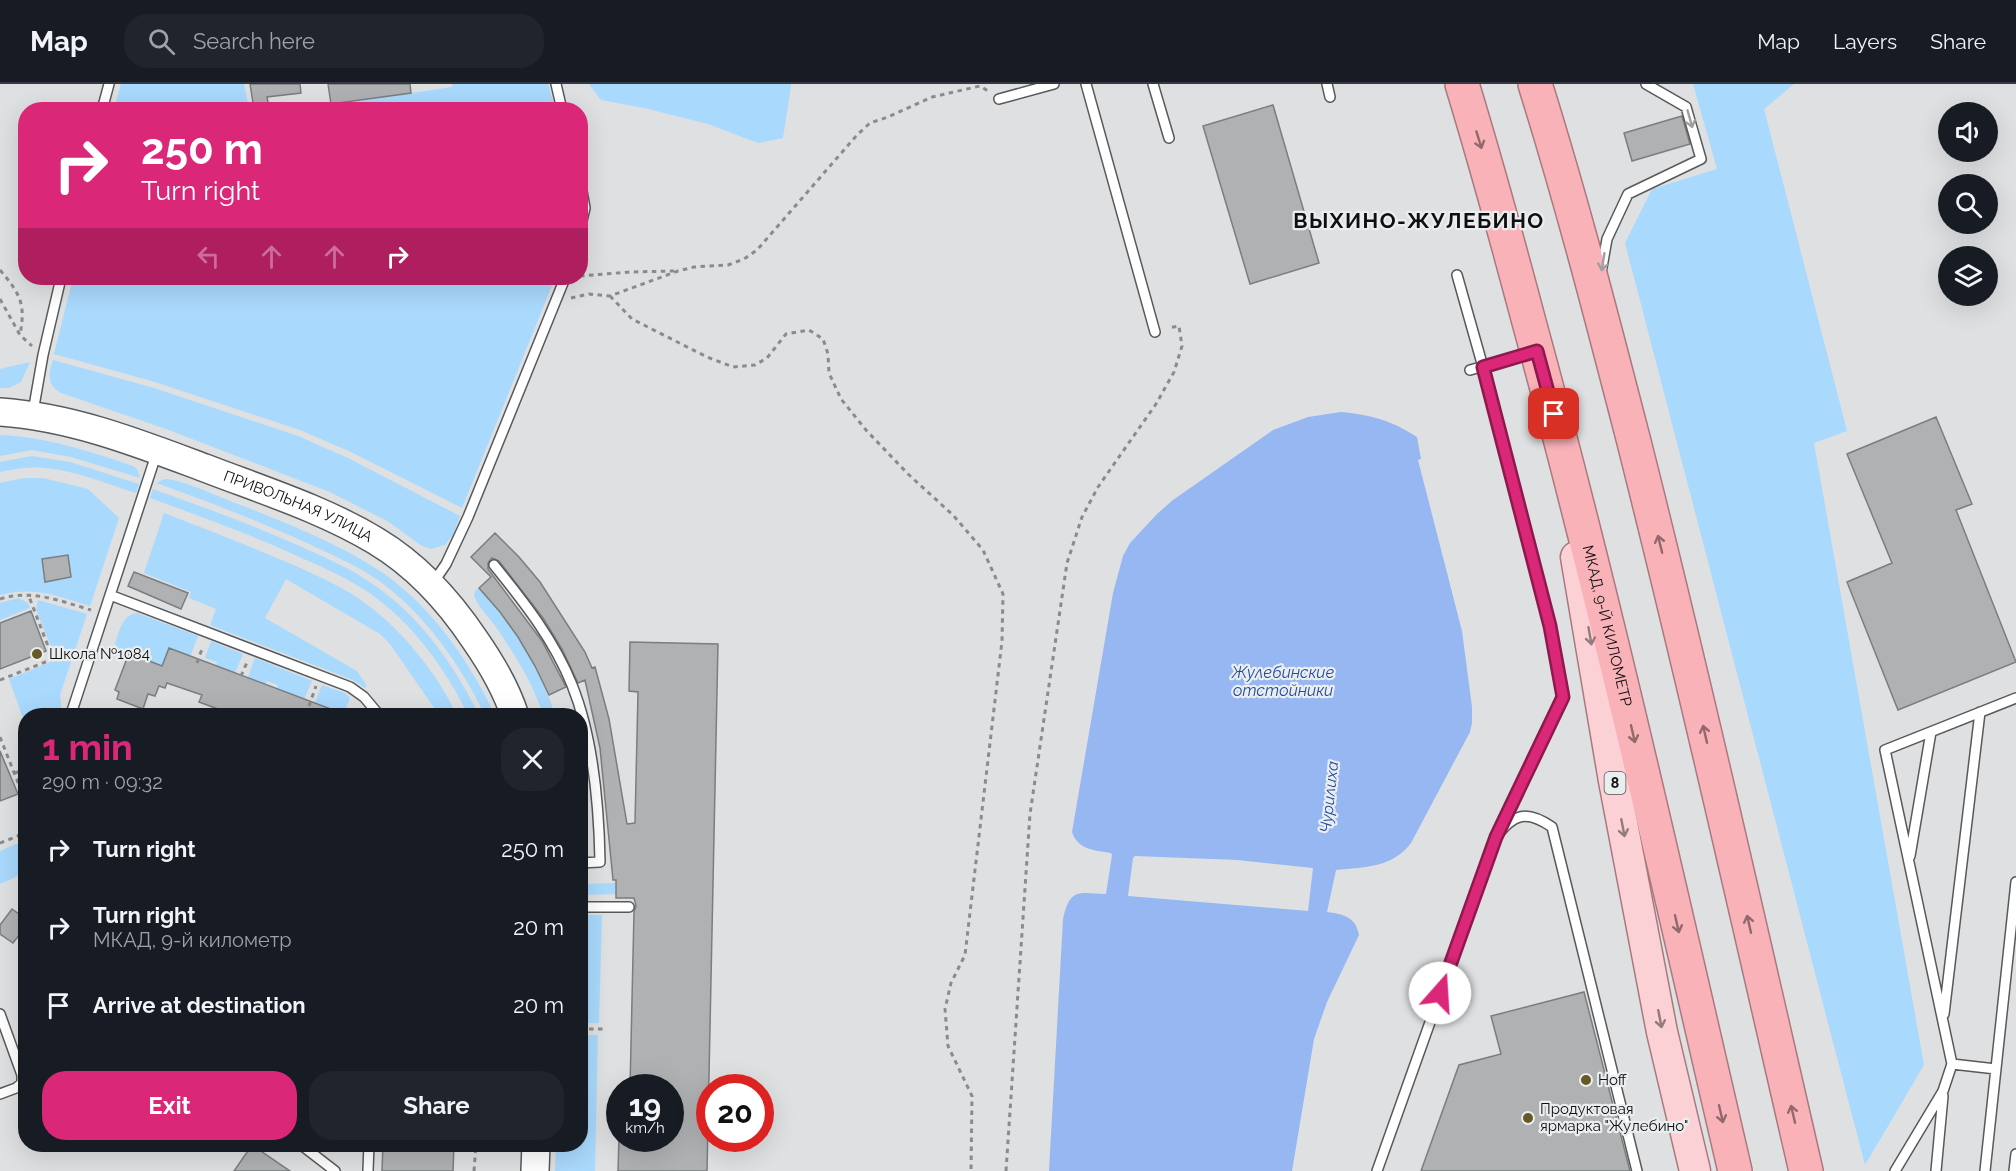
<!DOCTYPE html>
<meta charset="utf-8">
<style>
:root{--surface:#171b24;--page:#20242c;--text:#f1f3f6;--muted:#9ea1a6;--line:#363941;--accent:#db2777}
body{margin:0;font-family:Raleway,sans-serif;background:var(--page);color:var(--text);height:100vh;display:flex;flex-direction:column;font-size:22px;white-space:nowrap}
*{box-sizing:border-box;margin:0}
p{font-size:20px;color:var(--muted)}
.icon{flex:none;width:33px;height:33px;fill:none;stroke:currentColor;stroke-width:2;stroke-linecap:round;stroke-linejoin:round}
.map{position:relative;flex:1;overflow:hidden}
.sheet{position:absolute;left:18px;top:624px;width:570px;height:444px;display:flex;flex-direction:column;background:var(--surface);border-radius:24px;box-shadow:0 6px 24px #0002}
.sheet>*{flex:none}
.guide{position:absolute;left:18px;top:18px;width:570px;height:183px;border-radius:24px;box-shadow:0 6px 24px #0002;background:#db2777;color:#fff;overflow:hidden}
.tools{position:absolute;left:1938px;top:18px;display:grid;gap:12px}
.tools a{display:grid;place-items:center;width:60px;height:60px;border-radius:50%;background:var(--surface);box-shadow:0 6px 24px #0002;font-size:30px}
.speed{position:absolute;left:606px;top:990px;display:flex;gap:12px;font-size:30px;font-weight:700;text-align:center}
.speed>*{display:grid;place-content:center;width:78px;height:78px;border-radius:50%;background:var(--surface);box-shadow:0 6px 24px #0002;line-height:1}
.speed small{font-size:15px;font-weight:400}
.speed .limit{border:9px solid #d22;background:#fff;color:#111}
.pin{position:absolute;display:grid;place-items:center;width:51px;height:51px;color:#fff;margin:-26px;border-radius:12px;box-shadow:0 3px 9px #0006}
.me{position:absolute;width:66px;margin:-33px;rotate:19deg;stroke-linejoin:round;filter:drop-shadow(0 0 4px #0008)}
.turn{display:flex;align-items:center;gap:21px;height:126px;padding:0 24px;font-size:27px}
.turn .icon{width:78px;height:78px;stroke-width:2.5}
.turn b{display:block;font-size:42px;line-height:51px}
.lanes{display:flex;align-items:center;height:57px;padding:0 24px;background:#0003;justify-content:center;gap:30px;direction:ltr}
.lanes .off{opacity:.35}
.round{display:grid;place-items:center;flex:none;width:63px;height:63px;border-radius:24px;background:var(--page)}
.overview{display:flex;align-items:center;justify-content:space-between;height:102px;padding:0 24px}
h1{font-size:36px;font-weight:700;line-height:45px;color:var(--accent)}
.primary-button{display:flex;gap:12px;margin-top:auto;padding:12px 24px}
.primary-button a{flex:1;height:69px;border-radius:24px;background:var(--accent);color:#fff;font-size:24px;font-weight:700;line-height:69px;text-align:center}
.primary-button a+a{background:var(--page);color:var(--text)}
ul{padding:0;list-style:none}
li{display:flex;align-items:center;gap:18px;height:78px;padding:0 24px}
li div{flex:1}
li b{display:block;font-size:22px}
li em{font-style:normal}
header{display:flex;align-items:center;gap:36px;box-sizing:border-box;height:84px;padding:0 30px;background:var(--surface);border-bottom:2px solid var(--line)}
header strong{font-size:28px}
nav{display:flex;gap:33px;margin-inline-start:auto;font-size:21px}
.search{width:420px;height:54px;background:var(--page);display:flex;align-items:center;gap:15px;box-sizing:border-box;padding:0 21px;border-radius:24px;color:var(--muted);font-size:22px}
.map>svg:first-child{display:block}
</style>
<header>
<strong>Map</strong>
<div class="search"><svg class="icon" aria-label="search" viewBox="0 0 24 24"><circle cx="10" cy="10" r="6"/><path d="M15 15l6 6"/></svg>Search here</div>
<nav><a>Map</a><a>Layers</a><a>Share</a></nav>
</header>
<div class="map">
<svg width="2016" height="1087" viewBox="0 0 2016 1087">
<rect width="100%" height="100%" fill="#dee0e2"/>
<path fill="#a9d9fd" d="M121,0H244L249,25H114Z
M452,0H548L555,25L298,26L452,3Z
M589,0H791V2L783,54L758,59L708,40L644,24L601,16Z
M1693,0H1794L1764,25L1847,347L1814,359L1924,981L1865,1081L1625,159L1652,105L1717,85Z
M73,194H555L462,424L351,368L300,346L155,298L54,270Z
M53,276L154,304L298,352L348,374L460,432L454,449L445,461L431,465L422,462L389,438L330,408L166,345L61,309C47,301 48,290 53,276Z
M30,278L21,298L9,304H0V285Z
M0,351C46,353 89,367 133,382L137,385L140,394L71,373L32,366L0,372Z
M32,372L70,378L139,400L136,409C107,400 77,387 46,384C31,382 15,385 0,388V378Z
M24,394H43L88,405L119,434L90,522C56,512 36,502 0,511V399Z
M165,395C181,395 221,414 238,420C283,437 344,462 383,489C433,524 469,577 495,631H485C460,580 425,530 378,496C356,481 330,470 305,458C256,436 207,417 156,399Z
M153,405C203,423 253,441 302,463C326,474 352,485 374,501C420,532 455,582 479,631H468C446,585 411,537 368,508C345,493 320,482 295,471C247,449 199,432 150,414Z
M164,429C208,446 252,463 296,482C319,493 344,503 365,519C403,547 436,588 457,631H439L390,560L380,550L286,495L265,534L357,587L367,602L365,604L353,596L210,541L216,525L189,514L191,508L144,489Z
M479,504C513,541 540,583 555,631H543C533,599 515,571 496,543C489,533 479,524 474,512L475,507Z
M18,514L28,519L30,524L0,536V519Z
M38,516L87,530L60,611L62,631L26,632L25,640L9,595L56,576L36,525Z
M137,529L198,552L189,576L186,571L169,565L160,587L158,580L118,565L115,559C120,546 122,531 137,529Z
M211,557L243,570L235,589L216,582L217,578L205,574Z
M255,574L312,597L304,615L277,605L278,601L267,597L263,605L246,598Z
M322,601L345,609L350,614L344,630L325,623H313Z
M25,756V789L0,800V767Z
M615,799L616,810L581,811V800Z
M581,831H602L599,939H581Z
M581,951H598L595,1087H555L556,1061L580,1060Z"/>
<path fill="#97b7f3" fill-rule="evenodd" d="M1341,328C1371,331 1391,336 1417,353L1421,375L1418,376L1462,547L1472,623V639L1470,648L1411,759C1392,784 1365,783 1336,786L1327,828C1343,830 1356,833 1359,851L1327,918L1314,955L1292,1087H1049L1063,835C1070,803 1079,809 1106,810L1112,771L1111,769C1094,766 1078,766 1072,748L1113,509L1123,472L1130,459L1157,430L1173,416L1273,346L1308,333ZM1135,772L1237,776L1313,784L1308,827L1128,812L1133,774Z"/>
<path fill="#afb1b3" stroke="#7b7d7e" stroke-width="1.5" d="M250,0H300L301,9L267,13L269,23L254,25Z
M328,0H410L411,9L331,20Z
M1273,21L1319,179L1250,200L1203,42Z
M1682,32L1690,60L1632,77L1624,49Z
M1936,333L1972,420L1956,426L2016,578L1898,626L1847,498L1892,479L1847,370Z
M495,449L519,473L540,498L585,568L592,584L595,583L609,635L627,740L635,739L638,608L629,607L630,558L718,560L707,1087H618L619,1054H670V1004H630L634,828L636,822L634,814H616V796H613L600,664L585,596L578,599L562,565L543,534L499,477L492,474L488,479V485L542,557L566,603L549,611L535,582L518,553L500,528L479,504L491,493L471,473Z
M68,471L71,493L45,498L42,475Z
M134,488L188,509L181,525L128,502Z
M31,527L46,567L0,585V539Z
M169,564L344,630V632H256L237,625L234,631L199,618L202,611L167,599L165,604L159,602L155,612L148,610L143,625L117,615L119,608L115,606L129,569L162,582Z
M0,667L18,710L0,717Z
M12,825L26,835V842L13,859L0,850V841Z
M1584,908L1630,1087H1421L1459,981L1501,970L1491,932Z
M383,1060H454L453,1087H382Z
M252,1061L290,1087H234Z"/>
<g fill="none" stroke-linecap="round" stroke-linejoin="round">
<defs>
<path id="lane" d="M556,0L562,26
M1086,0L1155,248
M1153,0L1169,54
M1327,0L1330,13
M999,15L1054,0
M102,26L109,0
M580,96L585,124L580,145
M1601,189L1607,155L1628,110L1701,75L1686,23L1646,0
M1457,191L1483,283L1550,542L1563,613L1501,742
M1470,286L1532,269
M33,328L43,271L61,194
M494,481C524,518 554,556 572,601C593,653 599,721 600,778L580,779
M433,499L446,480L468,433L565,194
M110,511L350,603L364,613L380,632
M72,627L157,368
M1910,772L1931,648
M580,823H629
M0,930L22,991V999L16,1004L0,1010
M1944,930L1980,628
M1952,980L1996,985
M300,1060L335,1087
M368,1087L369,1060
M1377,1087L1496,753C1514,729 1527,726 1552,743L1637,1087
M1895,1087L1943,1007L1952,980L1885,666L2016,614
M1936,1087L1943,1012
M1985,1087L2016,798
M2014,1087L2016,1070"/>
<g id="secondary">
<path id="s1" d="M0,328C72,333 138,359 205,384C262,406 323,425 376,457C416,481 449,517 475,556C491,579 506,604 515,632"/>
<path d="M535,1087L536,1060"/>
</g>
<path id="primary" d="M1576,473L1614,697L1662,948L1695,1087"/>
<g id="highway">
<path id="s2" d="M1462,0C1486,79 1508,159 1529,238C1606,519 1669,803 1735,1087"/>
<path d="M1535,0C1572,118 1603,238 1634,358C1695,600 1750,844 1806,1087"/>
</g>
</defs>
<use href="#lane" stroke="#58595b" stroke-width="12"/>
<use href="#secondary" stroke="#58595b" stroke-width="30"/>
<use href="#primary" stroke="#a8797e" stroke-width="33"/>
<use href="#highway" stroke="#a8797e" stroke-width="36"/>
<path stroke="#8a8b8c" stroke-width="3" stroke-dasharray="4.5 4.5" stroke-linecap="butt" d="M0,186C20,210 26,219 20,251
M580,192L630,188L674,187
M610,212L632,235L707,273L733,283L755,281L767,274L786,250L809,246L823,255L828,270L829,289L841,315L866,346L908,390L953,431L983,466L1003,510L1002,557L965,871L951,899L945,925L948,962L972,1012L971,1087
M571,214L589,210L610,212L678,187L694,183L728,181L744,175L757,166L857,51L870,39L888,33L932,13L980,2L988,7
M0,215L20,251L32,262
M0,515C32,505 60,517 91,526
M197,579L203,562
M241,592L248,576
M0,596L53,575L28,510
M309,622L316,602
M0,653L26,719
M15,689L26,685
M0,759L18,752L26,745
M580,945H603
M474,1087L476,1060
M1006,1087L1030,730L1067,479L1082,433L1098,403L1156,320L1174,288L1182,262L1179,242L1168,244"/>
<use href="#lane" stroke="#fff" stroke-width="9"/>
<use href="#secondary" stroke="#fff" stroke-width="27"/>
<use href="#primary" stroke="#fcd1d5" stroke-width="30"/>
<use href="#highway" stroke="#fab2b9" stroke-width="33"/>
</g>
<defs><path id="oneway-shaft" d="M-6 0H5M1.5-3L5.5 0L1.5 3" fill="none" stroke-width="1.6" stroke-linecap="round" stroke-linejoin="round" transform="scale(1.5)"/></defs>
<g stroke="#9f9fa0">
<use href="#oneway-shaft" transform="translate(1690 35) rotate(74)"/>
<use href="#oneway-shaft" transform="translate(1603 178) rotate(99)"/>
</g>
<g stroke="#91696d">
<use href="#oneway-shaft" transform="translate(1479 56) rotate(73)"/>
<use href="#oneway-shaft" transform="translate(1660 460) rotate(-104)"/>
<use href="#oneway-shaft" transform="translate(1633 650) rotate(77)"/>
<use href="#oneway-shaft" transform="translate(1705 650) rotate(-103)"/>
<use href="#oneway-shaft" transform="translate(1677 840) rotate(77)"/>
<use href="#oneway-shaft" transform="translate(1749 840) rotate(-103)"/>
<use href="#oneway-shaft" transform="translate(1721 1030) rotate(77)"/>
<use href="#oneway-shaft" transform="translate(1793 1030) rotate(-103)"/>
</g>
<g stroke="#927a7d">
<use href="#oneway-shaft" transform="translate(1590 552) rotate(80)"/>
<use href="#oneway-shaft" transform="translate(1623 744) rotate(79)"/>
<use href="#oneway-shaft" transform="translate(1660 935) rotate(79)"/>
</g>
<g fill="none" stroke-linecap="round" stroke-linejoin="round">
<defs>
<path id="route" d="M1440,909L1496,753L1563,613L1550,542L1483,283L1537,267L1554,330"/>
</defs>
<use href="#route" stroke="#8e194d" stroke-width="15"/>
<use href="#route" stroke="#db2777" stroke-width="10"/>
</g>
<g fill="#675825" stroke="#ebeeef" stroke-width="2">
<circle cx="37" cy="570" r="6"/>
<circle cx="1586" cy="996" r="6"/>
<circle cx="1528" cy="1034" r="6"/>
</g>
<g text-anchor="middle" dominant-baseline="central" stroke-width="4.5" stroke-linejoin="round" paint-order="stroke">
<rect fill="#ebeeef" stroke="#525354" stroke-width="1.5" x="1604.5" y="688" width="21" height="22" rx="4.5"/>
<g font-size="14" font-weight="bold" fill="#101011">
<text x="1615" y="699">8</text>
</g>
<g font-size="15" fill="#101011" stroke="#ebeeef">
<text stroke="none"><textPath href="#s1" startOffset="314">ПРИВОЛЬНАЯ УЛИЦА</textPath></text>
<text stroke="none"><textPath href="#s2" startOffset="561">МКАД, 9-Й КИЛОМЕТР</textPath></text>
</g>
<g font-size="15" fill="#101011" stroke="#ebeeef" text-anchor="start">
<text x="49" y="570">Школа №1084</text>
<text x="1598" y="996">Hoff</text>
<text x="1540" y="1025">Продуктовая<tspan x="1540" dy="17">ярмарка "Жулебино"</tspan></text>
</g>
<g font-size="16" font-style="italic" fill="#214ba0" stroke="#ebeeef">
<text x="1283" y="588">Жулебинские<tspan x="1283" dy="18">отстойники</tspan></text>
<text transform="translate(1329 713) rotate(-84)">Чурилиха</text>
</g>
<g font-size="21" font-weight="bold" letter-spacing="1.5" fill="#101011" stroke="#ebeeef">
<text x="1419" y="136">ВЫХИНО-ЖУЛЕБИНО</text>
</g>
</g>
</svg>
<div class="tools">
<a><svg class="icon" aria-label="sound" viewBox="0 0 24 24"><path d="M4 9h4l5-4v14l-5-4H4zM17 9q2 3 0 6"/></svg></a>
<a><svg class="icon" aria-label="search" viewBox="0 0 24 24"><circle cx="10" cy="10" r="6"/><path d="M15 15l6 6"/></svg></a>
<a><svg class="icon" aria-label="layers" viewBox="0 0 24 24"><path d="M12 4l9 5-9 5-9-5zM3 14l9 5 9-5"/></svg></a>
</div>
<div class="speed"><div>19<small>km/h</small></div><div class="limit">20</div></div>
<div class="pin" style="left:1554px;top:330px;background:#d93025"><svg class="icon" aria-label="arrive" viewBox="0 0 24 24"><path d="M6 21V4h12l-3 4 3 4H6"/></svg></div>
<svg class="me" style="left:1440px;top:909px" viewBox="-20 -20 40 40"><circle r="19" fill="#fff"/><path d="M0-13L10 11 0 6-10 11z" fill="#db2777"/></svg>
<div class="guide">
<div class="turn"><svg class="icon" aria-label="right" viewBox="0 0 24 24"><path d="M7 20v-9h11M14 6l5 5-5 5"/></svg><div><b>250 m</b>Turn right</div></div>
<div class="lanes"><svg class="icon off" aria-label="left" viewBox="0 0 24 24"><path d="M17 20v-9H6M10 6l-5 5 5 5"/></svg><svg class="icon off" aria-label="ahead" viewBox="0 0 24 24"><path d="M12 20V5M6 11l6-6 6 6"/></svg><svg class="icon off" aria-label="ahead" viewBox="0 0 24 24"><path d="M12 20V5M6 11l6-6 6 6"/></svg><svg class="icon" aria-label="right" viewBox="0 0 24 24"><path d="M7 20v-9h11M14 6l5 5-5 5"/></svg></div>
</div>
<section class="sheet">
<div class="overview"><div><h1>1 min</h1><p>290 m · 09:32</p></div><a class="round"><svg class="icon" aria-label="close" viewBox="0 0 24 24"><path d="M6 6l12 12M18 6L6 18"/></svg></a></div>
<ul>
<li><svg class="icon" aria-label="right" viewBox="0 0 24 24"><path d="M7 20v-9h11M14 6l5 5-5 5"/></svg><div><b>Turn right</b></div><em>250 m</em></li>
<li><svg class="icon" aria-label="right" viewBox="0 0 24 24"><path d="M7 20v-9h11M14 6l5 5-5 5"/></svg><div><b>Turn right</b><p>МКАД, 9-й километр</p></div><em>20 m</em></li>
<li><svg class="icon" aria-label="arrive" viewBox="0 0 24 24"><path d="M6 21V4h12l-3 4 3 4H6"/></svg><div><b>Arrive at destination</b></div><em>20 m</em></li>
</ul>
<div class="primary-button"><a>Exit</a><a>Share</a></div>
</section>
</div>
